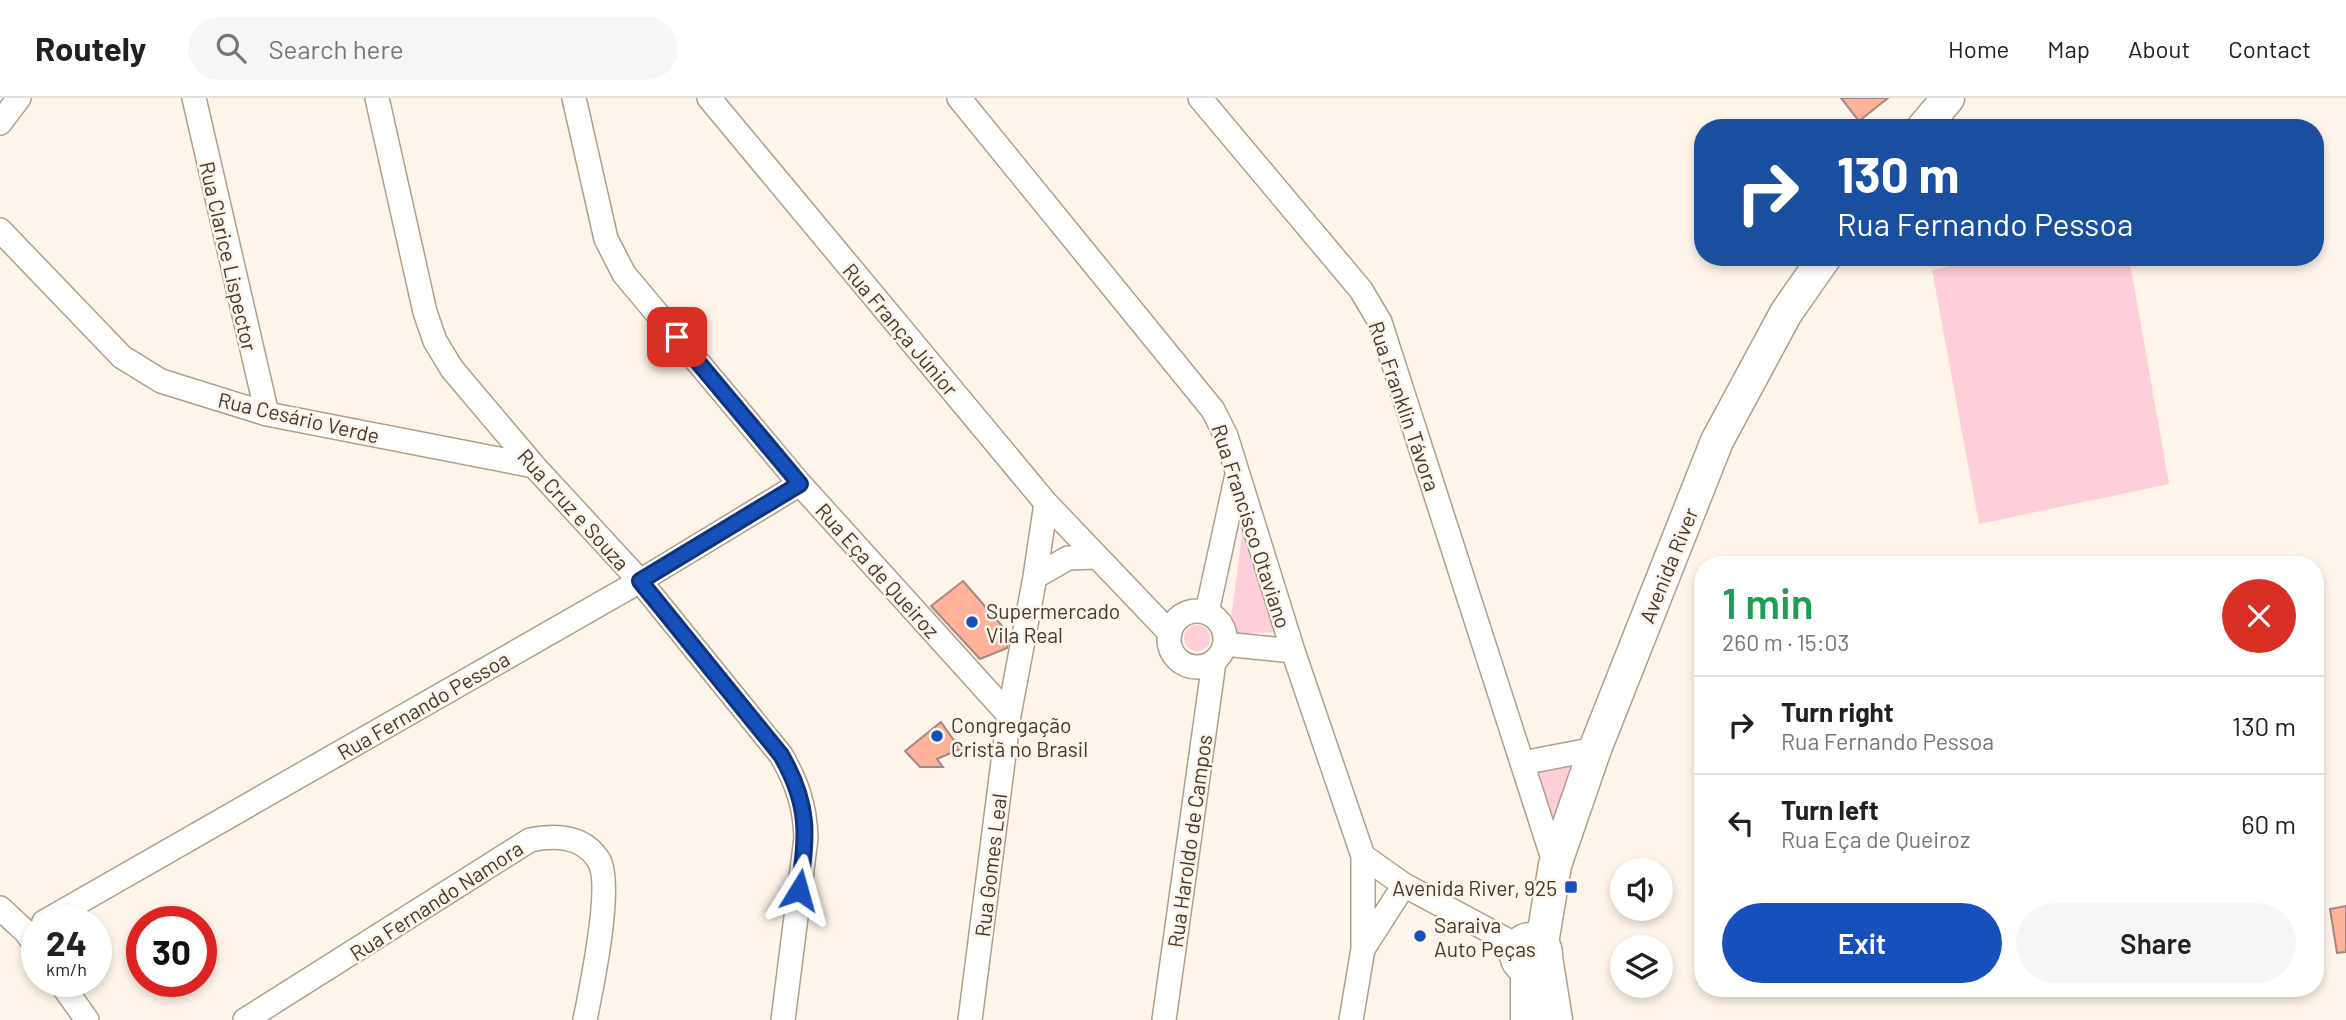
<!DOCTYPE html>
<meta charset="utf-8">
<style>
:root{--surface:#fff;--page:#f6f6f6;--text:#202124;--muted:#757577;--line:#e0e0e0;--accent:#174fbb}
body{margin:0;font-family:Barlow,sans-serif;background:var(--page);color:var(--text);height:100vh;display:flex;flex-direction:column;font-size:26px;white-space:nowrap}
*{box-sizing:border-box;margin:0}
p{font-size:23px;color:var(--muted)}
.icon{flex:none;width:38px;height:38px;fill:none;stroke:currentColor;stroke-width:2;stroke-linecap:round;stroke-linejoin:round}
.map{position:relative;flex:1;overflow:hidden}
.sheet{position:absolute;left:1694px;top:458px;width:630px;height:441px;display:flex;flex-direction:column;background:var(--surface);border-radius:28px;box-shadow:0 4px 10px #0003}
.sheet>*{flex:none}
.top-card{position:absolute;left:1694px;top:21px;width:630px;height:147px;border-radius:28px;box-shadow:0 4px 10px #0003;background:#1a4fa0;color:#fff;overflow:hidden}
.tools{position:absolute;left:1610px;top:760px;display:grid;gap:14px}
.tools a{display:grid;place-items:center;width:63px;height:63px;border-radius:50%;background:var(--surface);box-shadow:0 4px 10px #0003;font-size:35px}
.speed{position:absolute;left:21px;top:808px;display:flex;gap:14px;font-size:35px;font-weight:700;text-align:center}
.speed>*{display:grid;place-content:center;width:91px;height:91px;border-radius:50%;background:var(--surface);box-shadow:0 4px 10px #0003;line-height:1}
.speed small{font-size:18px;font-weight:400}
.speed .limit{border:10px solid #d22;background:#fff;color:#111}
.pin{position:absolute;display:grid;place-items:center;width:60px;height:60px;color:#fff;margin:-30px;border-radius:14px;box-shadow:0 4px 10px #0006}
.me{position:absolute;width:77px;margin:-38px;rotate:8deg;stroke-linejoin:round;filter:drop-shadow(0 0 5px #0008)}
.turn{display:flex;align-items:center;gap:24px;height:147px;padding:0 28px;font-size:32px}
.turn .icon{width:91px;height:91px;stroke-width:2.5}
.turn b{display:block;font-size:49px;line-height:60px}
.round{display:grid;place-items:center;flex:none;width:74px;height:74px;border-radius:37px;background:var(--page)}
.head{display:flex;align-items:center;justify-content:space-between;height:119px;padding:0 28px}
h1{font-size:42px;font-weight:600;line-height:52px;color:#1e9e55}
.primary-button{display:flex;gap:14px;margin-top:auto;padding:14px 28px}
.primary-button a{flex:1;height:80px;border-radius:42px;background:var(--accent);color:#fff;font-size:28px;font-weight:600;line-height:80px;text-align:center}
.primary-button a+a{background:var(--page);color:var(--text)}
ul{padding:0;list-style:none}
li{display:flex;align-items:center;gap:21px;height:98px;padding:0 28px;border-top:2px solid var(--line)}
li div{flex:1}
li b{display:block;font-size:26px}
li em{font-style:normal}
header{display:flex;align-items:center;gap:42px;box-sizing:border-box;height:98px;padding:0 35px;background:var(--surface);border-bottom:2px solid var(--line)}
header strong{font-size:33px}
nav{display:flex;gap:38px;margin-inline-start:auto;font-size:24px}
.search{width:490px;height:63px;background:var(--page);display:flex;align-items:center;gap:18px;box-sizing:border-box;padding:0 24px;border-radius:38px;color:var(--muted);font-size:26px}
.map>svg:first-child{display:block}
</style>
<header>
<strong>Routely</strong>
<div class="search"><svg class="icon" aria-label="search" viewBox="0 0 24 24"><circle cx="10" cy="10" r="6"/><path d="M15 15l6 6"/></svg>Search here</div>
<nav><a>Home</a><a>Map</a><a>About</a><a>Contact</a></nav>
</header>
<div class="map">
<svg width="2346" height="922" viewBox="0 0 2346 922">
<rect width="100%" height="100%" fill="#fef4e9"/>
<path fill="#ffced8" d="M1993,159H2129L2169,386L1979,426L1932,172Z
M1244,423L1281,534L1229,536Z
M1184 540a13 13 0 1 1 26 0a13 13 0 1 1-26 0Z
M1575,664L1551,735L1534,674Z"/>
<path fill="#ffb19a" stroke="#a18982" stroke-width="2" d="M1841,0H1888L1859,23Z
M963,483L1010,537L1007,550L980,561L931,508Z
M941,624L960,651L937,661L943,669H920L905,653Z
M2346,808V854L2337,855L2330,811Z"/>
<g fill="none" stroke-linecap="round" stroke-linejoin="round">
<defs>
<path id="street" d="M194,0L267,316
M377,0L425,214L435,243L452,271L534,368L640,483L781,657C797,685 805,707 806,740L783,922
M574,0L606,141L624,176L800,386L1009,617
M709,0L1046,405L1170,535
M959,0L1213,312L1226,338L1293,553L1363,758V851L1351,922
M1200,0L1361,192L1380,224L1555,767
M0,25L19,0
M0,132L122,259L161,283L267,316L534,368
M1035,479L1068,460L1096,459
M1169 541a28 28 0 1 1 56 0a28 28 0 1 1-56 0Z
M1207,514L1236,381
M1225,546L1293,553
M1522,665L1595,651
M1363,758L1404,787L1518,848
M0,810L26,834L37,850
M44,824L640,483L800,386
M1363,851L1404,787
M60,884L87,922
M245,922L530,742C555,737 582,737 598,761C614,784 591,892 585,922
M970,922L1009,617L1035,479L1046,405
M1164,922L1214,564"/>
<path id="secondary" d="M1923,30L1948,0
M1516 856a15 15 0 1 1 30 0a15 15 0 1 1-30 0Z
M1542,845L1555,767L1595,651L1717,343L1786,215L1825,159
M1546,859L1556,922
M1527,922V870"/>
</defs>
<use href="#street" stroke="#ae9f8d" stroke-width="26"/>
<use href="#secondary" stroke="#ae9f8d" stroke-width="35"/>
<use href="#street" stroke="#fff" stroke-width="23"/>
<use href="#secondary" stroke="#fff" stroke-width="32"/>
</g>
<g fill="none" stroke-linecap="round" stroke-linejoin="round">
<defs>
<path id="route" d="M677,239L800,386L640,483L781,657C810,707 807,737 799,792"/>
</defs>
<use href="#route" stroke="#0f337a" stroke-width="18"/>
<use href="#route" stroke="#174fbb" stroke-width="12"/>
</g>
<g fill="#174fbb" stroke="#fef4e9" stroke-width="2.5">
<circle cx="972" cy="524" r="7"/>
<circle cx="937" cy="638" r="7"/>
<rect x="1564" y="782" width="14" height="14" rx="3.5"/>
<circle cx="1420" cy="838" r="7"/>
</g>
<g text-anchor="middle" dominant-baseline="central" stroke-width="5" stroke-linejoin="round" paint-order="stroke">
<g font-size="21" fill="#3f3931" stroke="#fef4e9">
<text transform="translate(229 158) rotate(77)">Rua Clarice Lispector</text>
<text transform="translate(901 231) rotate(50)">Rua França Júnior</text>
<text transform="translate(1405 308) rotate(71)">Rua Franklin Távora</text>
<text transform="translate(299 319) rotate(13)">Rua Cesário Verde</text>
<text transform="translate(574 411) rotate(48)">Rua Cruz e Souza</text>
<text transform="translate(1252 428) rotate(72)">Rua Francisco Otaviano</text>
<text transform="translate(1668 467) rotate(-68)">Avenida River</text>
<text transform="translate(878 472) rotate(48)">Rua Eça de Queiroz</text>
<text transform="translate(423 607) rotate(-30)">Rua Fernando Pessoa</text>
<text transform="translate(1189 743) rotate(-82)">Rua Haroldo de Campos</text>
<text transform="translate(990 767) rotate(-83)">Rua Gomes Leal</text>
<text transform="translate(436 802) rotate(-33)">Rua Fernando Namora</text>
</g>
<g font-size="21" fill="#3f3931" stroke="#fef4e9" text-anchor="start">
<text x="986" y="512">Supermercado<tspan x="986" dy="24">Vila Real</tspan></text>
<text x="951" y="626">Congregação<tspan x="951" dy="24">Cristã no Brasil</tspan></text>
<text x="1557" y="789" text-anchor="end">Avenida River, 925</text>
<text x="1434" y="826">Saraiva<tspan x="1434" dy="24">Auto Peças</tspan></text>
</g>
</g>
</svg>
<div class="tools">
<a><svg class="icon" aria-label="sound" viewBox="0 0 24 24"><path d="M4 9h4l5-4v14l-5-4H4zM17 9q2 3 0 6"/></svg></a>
<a><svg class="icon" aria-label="layers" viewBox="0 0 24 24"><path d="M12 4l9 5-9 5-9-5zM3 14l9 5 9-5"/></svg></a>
</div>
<div class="speed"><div>24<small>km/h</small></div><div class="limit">30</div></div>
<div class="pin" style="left:677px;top:239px;background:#d93025"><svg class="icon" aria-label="arrive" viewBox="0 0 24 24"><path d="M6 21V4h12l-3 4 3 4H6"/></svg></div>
<svg class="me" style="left:799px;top:792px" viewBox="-20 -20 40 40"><path d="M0-17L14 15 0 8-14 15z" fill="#174fbb" stroke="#fff" stroke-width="4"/></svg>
<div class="top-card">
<div class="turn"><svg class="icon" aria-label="right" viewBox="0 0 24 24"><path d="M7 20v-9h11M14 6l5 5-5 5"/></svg><div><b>130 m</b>Rua Fernando Pessoa</div></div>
</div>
<section class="sheet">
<div class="head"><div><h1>1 min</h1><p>260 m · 15:03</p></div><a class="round" style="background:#d93025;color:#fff"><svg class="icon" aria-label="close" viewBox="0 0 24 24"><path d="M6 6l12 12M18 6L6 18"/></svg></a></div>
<ul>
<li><svg class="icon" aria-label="right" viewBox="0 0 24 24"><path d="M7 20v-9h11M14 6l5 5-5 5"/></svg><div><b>Turn right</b><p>Rua Fernando Pessoa</p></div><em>130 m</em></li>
<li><svg class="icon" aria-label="left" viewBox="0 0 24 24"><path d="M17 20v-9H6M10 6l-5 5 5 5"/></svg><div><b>Turn left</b><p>Rua Eça de Queiroz</p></div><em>60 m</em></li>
</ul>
<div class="primary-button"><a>Exit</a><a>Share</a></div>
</section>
</div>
